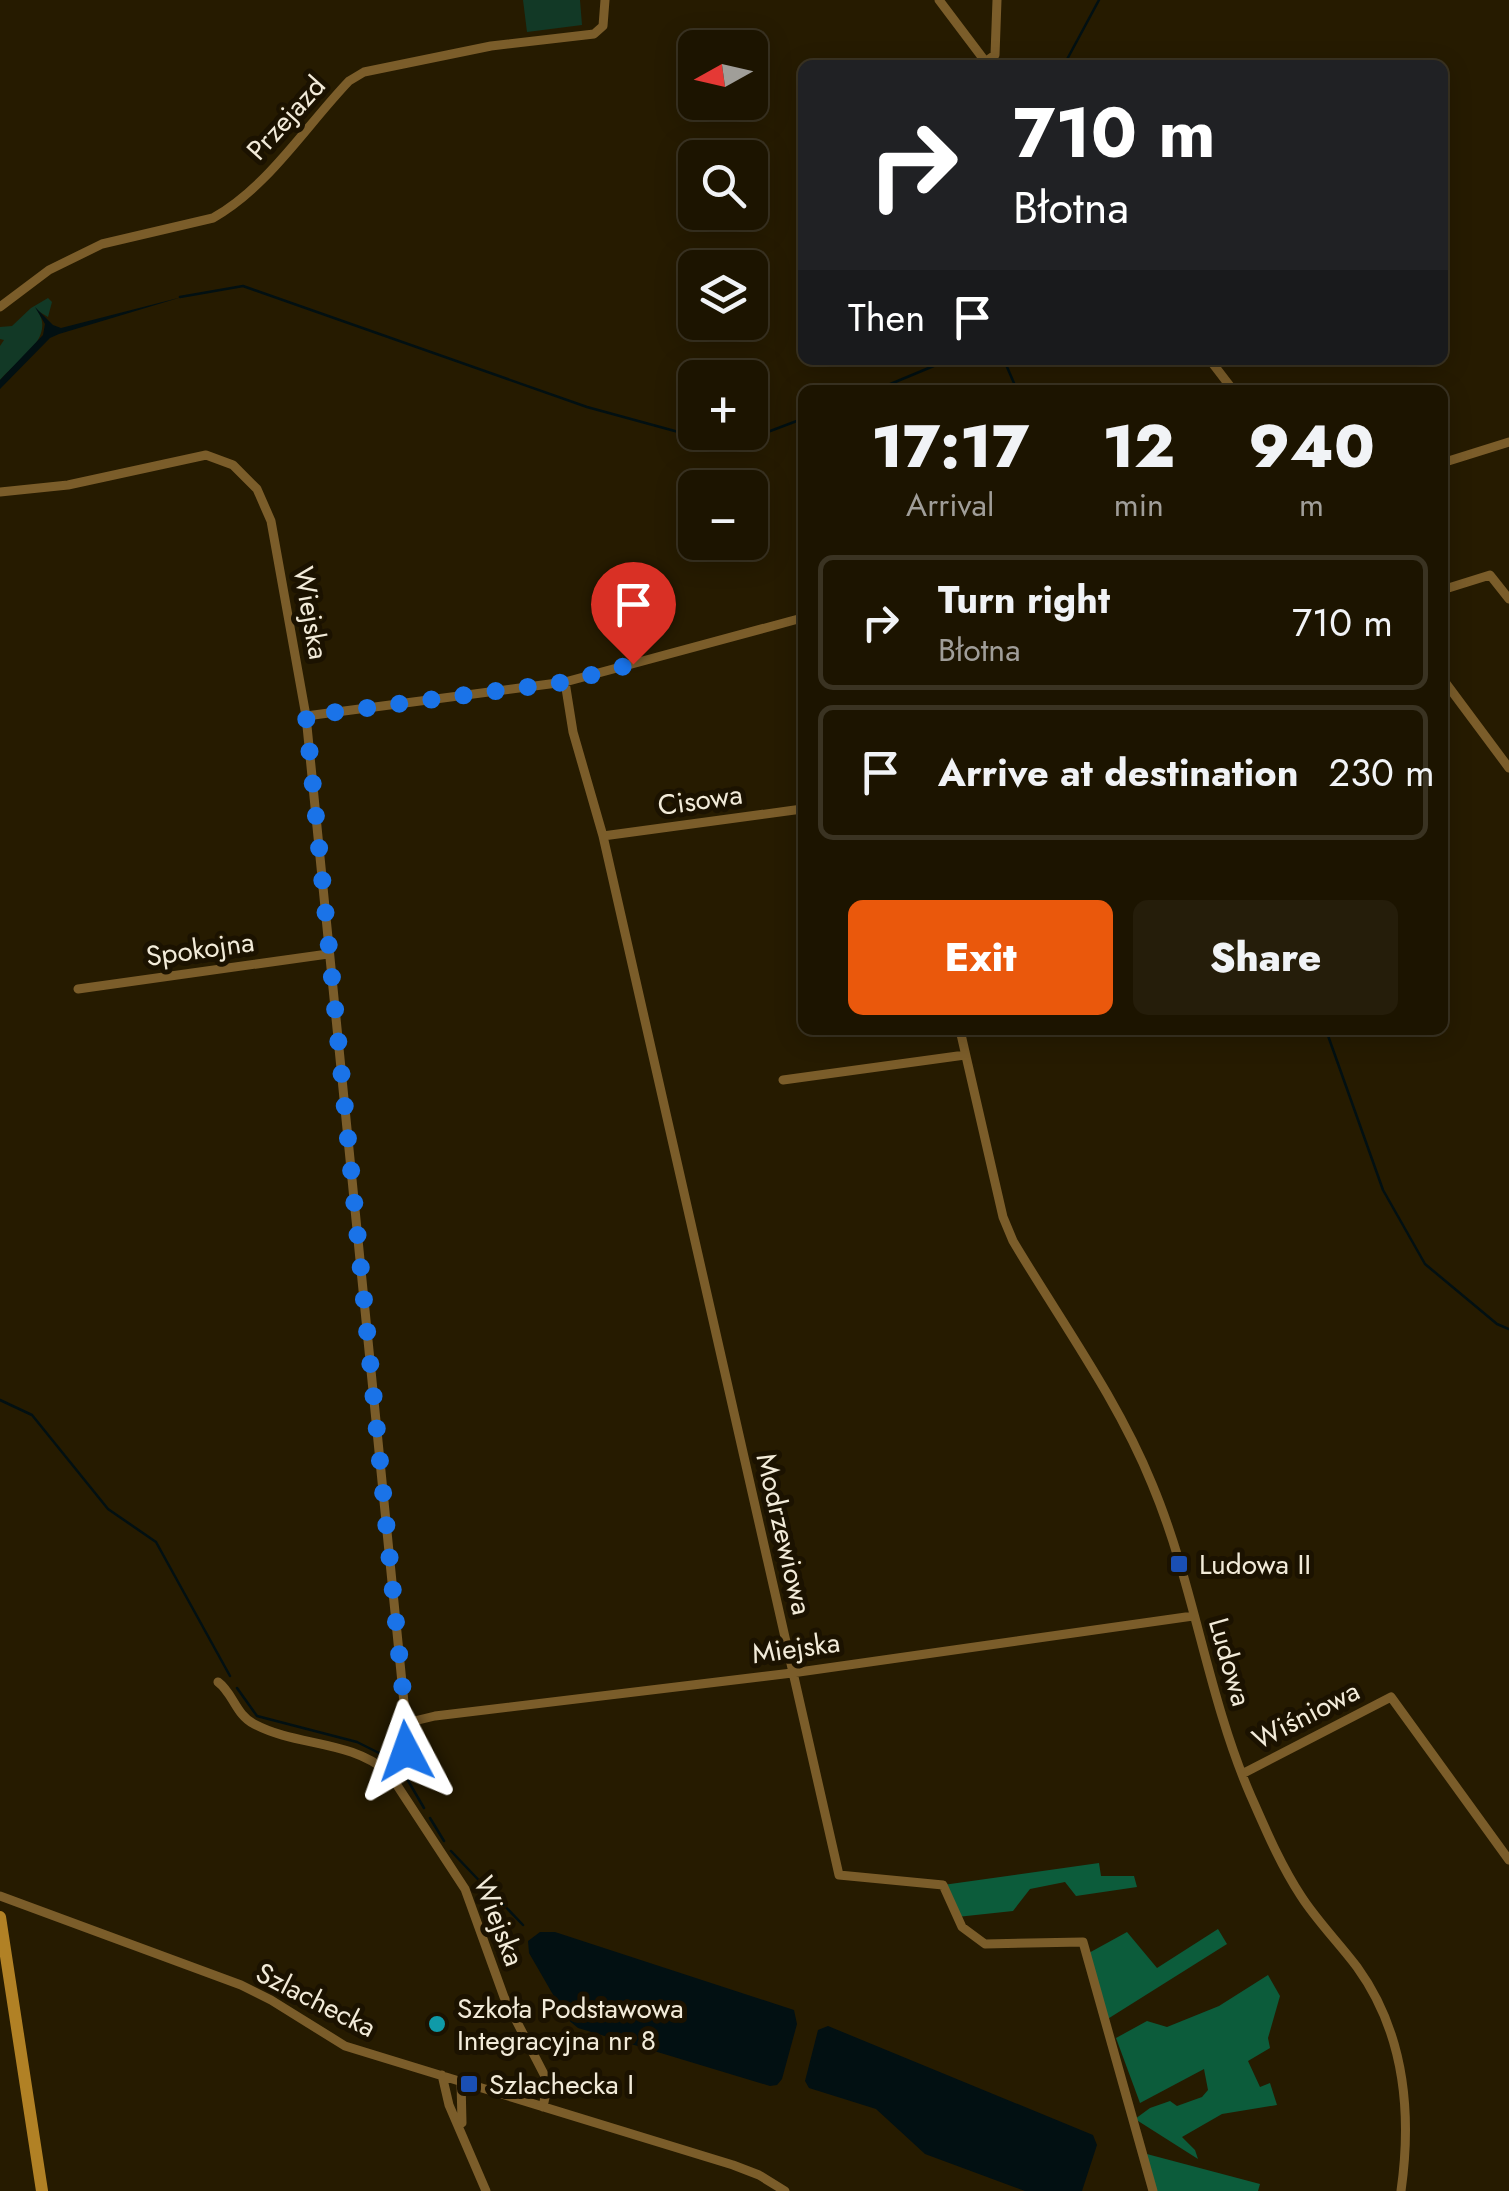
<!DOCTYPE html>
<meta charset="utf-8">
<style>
:root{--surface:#1c1400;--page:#251d0a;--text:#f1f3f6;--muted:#a09e99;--line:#3a3322;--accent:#ea580c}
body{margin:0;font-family:Jost,sans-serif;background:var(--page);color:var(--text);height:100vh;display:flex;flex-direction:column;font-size:38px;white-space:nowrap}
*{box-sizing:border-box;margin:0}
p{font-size:32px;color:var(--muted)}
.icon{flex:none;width:55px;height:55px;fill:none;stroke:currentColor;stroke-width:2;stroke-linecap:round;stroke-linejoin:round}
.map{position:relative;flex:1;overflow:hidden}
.side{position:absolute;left:798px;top:385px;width:650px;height:650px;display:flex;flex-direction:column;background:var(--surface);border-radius:15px;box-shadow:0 5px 25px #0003,0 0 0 2px var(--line)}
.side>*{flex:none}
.guide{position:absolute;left:798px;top:60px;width:650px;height:305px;border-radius:15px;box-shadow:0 5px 25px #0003,0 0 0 2px var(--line);background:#202124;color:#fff;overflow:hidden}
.needle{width:65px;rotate:262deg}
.tools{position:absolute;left:678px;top:30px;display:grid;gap:20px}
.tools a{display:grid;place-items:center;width:90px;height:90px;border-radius:15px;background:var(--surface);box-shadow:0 5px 25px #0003,0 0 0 2px var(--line);font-size:50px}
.pin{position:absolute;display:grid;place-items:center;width:85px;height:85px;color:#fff;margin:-102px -42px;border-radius:50% 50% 50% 0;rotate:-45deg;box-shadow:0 0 10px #0007}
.pin .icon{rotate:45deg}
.me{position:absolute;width:110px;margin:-55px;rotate:356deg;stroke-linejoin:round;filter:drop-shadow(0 0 8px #0008)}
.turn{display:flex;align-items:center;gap:35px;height:210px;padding:0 50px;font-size:45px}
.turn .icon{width:130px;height:130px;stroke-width:2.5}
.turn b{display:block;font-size:70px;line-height:85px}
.then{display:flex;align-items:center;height:95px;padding:0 50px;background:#0003;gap:20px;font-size:38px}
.eta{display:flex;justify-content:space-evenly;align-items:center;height:170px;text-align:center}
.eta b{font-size:60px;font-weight:800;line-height:70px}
.button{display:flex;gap:20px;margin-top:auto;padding:20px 50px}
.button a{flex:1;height:115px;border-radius:15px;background:var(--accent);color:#fff;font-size:40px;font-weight:800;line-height:115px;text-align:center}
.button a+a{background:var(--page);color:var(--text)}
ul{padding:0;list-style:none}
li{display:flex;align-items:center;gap:30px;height:135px;margin:0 20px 15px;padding:0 30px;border:5px solid var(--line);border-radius:15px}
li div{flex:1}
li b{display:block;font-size:38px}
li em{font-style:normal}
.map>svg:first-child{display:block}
</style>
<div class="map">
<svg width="1509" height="2191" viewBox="0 0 1509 2191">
<rect width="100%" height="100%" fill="#261b00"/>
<path fill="#123926" d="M523,0H580L582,25L527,32Z
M48,298L52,302L48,317L38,311C55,339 17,360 0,380V346L4,340L0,339V327L12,326L31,308Z"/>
<path fill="#0c5c3b" d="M1099,1863L1101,1876H1134L1137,1887L1076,1896L1065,1882L1030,1889L1013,1911L957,1917L943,1885Z
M1218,1929L1227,1944L1106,2020L1087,1954L1127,1932L1157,1968Z
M1268,1975L1280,1996L1268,2038L1270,2048L1248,2061L1260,2087L1270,2083L1277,2105L1222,2114L1182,2137L1195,2150L1198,2159L1135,2119L1150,2108L1170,2101L1177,2106L1202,2097L1208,2090L1204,2069L1140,2103L1116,2038L1147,2021L1167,2027L1219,2006Z
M1143,2153L1260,2184L1258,2191H1153Z"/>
<path fill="#021012" d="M182,297L59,334L50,338L0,389V380L43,335L45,324L35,307L53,325L61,328Z
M540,1932H555L794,2010L797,2024L782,2079L777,2085L770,2086L578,2028L567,2019L529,1953L528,1941Z
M828,2026L1093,2135L1097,2145L1082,2191H1025L925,2154L876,2109L809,2088L805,2081L818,2030Z"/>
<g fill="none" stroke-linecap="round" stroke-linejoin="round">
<path stroke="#021012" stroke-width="2.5" d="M1064,65L1099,0
M180,297L243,286L587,407L726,445L736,444L802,419
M1004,360L1017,390
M876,390L948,360
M1326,1030L1383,1190L1425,1264L1497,1324L1509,1329
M0,1400L32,1415L108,1509L156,1542L230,1676
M237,1688L257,1716L357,1742L387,1757
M403,1772L424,1808
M430,1818L444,1841
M451,1851L490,1892
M500,1901L523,1925"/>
<path stroke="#7b5d2a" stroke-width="9" d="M939,0L988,65
M985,62L995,55L997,0
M0,307L49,270L102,244L213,218C269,186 305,127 349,81L364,72L491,46L594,34L603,26L605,0
M1210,360L1233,390
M1442,463L1509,442
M0,492L68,485L206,455L233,465L257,489L271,521L306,716L406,1723L407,1751L389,1773L465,1889L504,1997L548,2082L543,2107
M1442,590L1490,575L1509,599
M1442,678L1509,768
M565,682L573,732L603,836L839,1875L943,1885L962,1927L985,1944L1083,1942L1153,2191
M306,716L565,682L802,618
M603,836L802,809
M78,989L328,954
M960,1030L1003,1217L1013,1241C1060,1320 1117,1398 1152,1484C1194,1584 1207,1694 1250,1794C1265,1828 1280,1864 1301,1896C1317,1921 1339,1943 1357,1967C1404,2032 1412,2113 1401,2191
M783,1080L965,1055
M218,1682C233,1693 236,1715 254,1724C297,1747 349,1739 389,1773
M406,1723L435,1716L792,1673L1193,1616
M1242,1774L1391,1697L1509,1860
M0,1896L241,1985L271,2000L345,2046L733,2165L759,2175L785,2191
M442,2075L449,2105L486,2191
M461,2081L462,2123"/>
<path stroke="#b18125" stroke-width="12" d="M0,1917L42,2191"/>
</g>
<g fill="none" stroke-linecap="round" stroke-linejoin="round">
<path stroke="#1a73e8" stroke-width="18" stroke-dasharray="0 32.4" d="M406,1751V1723L306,716L565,682L633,664"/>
</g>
<g fill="#1a4fb4" stroke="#1b1200" stroke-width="4">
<rect x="1169" y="1554" width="20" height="20" rx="5"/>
<rect x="459" y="2074" width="20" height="20" rx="5"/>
</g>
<circle fill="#0f9aa8" stroke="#1b1200" stroke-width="4" cx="437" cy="2024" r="10"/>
<g text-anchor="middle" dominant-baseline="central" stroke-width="10" stroke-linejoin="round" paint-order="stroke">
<g font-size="28" fill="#f2ebd9" stroke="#1b1200">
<text transform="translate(286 118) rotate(-48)">Przejazd</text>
<text transform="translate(311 613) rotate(80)">Wiejska</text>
<text transform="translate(700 800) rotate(-8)">Cisowa</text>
<text transform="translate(200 949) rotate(-8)">Spokojna</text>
<text transform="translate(784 1534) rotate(77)">Modrzewiowa</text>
<text transform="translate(796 1648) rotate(-8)">Miejska</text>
<text transform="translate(1230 1662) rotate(74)">Ludowa</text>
<text transform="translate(1306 1715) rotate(-27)">Wiśniowa</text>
<text transform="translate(499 1921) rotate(69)">Wiejska</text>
<text transform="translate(316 2000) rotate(27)">Szlachecka</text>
</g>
<g font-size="28" fill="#f2ebd9" stroke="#1b1200" text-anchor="start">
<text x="1199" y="1564">Ludowa II</text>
<text x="457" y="2008">Szkoła Podstawowa<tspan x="457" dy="32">Integracyjna nr 8</tspan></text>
<text x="489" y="2084">Szlachecka I</text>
</g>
</g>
</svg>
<div class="tools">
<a><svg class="needle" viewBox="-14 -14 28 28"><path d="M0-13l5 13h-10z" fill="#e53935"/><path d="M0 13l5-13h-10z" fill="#a09e99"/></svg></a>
<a><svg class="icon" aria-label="search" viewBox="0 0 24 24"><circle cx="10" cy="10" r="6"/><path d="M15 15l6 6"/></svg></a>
<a><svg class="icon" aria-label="layers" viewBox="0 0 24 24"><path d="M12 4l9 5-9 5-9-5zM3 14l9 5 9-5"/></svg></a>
<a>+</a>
<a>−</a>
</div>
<div class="pin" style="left:633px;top:664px;background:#d93025"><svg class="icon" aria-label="arrive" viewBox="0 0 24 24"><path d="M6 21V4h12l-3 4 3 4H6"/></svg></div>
<svg class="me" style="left:406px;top:1751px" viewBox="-20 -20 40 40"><path d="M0-17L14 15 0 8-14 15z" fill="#1a73e8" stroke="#fff" stroke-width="4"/></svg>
<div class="guide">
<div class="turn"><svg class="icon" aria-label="right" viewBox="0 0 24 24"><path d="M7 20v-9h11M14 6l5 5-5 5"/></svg><div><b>710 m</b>Błotna</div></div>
<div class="then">Then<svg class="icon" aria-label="arrive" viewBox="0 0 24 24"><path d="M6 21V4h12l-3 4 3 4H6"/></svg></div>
</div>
<section class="side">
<div class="eta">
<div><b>17:17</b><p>Arrival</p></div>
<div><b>12</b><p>min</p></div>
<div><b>940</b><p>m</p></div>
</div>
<ul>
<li><svg class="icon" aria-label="right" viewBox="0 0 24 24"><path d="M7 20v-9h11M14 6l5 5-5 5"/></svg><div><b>Turn right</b><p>Błotna</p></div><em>710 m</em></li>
<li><svg class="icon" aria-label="arrive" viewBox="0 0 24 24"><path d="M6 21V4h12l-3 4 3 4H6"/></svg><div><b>Arrive at destination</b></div><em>230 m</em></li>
</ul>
<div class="button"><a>Exit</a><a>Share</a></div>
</section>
</div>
